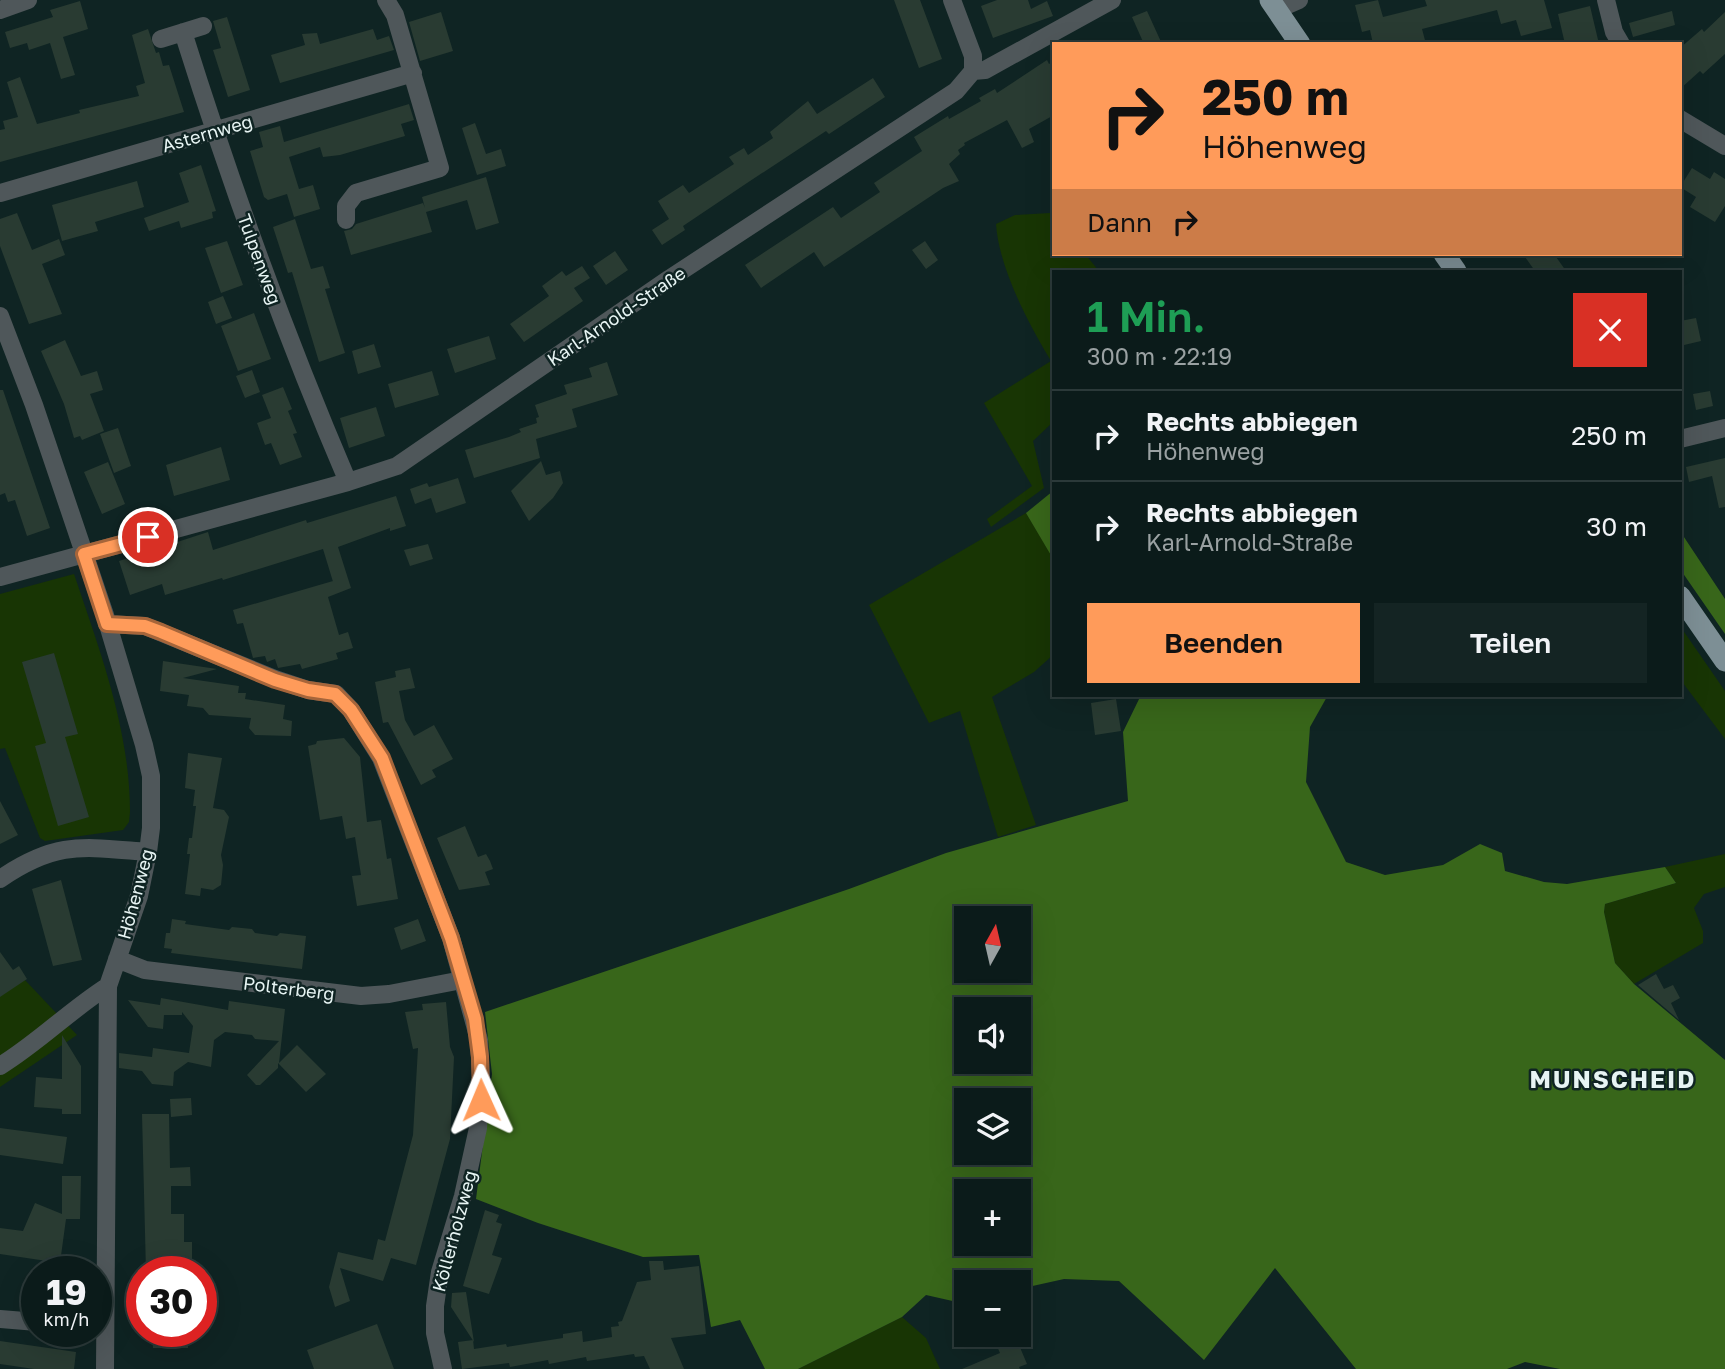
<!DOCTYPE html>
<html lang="de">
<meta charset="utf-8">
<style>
:root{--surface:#0b1b1a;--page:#142423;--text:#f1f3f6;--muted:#9aa1a2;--line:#2b3939;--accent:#ff9b5a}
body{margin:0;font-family:"Golos Text",sans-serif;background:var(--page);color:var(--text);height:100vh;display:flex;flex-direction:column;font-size:26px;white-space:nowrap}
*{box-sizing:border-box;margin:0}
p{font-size:23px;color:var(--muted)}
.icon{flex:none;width:38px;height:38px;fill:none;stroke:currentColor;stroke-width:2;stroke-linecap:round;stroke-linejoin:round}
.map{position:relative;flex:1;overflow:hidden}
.sheet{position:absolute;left:1052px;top:270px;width:630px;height:427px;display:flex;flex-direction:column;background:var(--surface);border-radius:0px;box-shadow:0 7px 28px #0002,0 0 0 2px var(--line)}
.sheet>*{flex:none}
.hud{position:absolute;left:1052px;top:42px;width:630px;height:214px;border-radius:0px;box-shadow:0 7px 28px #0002,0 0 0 2px var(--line);background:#ff9b5a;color:#111;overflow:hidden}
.needle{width:46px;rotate:8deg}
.controls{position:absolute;left:954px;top:906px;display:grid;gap:14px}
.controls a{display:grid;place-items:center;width:77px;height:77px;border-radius:0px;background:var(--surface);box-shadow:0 7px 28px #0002,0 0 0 2px var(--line);font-size:35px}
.speed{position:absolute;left:21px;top:1256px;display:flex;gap:14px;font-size:35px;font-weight:700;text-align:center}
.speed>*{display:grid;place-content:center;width:91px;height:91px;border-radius:50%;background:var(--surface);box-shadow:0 7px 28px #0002,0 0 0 2px var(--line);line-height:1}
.speed small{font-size:18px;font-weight:400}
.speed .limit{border:10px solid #d22;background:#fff;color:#111}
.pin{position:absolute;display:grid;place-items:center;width:60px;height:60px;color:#fff;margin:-30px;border:4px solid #fff;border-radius:50%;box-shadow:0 2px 7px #0007}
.me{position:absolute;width:77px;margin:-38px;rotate:359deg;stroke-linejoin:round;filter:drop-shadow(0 0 5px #0008)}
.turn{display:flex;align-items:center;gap:24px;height:147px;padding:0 35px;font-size:32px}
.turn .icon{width:91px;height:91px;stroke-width:2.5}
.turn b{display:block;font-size:49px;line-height:60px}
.then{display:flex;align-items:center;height:66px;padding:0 35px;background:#0003;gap:14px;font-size:26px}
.round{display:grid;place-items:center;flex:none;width:74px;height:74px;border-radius:0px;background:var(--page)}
.summary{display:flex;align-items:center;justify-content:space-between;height:119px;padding:0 35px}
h1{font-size:42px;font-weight:600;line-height:52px;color:#1e9e55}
.action{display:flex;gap:14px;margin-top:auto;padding:14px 35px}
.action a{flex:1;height:80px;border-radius:0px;background:var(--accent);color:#111;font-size:28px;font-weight:600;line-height:80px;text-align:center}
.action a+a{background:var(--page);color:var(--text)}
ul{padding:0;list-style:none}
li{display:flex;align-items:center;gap:21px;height:91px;padding:0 35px;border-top:2px solid var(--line)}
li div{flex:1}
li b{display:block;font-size:26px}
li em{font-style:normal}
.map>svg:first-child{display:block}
</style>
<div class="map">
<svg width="1725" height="1369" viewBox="0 0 1725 1369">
<rect width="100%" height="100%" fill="#0f2423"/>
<path fill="#183504" d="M1050,213L1053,217L1054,254H1085L1099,271H1054L1053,422L1033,441L1044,488L991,527L987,519L1032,486L984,403L1051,361C1028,323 999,268 996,224L1015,215Z
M1026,513L1053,557V655L1034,672L992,697L1036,825L998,837L960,711L929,723L869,605Z
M74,574C100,651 130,730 130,812L129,822L123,830L45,841L40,838L5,748L0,749V594Z
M1680,626L1725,691V739L1680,679Z
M1725,854V887L1704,894L1694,908L1703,931V943L1634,984L1615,963L1604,912L1605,904L1676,883L1665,867Z
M24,979L77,1035L0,1087V995Z
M902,1317L926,1338L940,1369H798Z"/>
<path fill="#38661a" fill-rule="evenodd" d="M1053,491L1054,557H1052L1026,513Z
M1680,531L1725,599V634L1680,569Z
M1141,695H1328L1310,727L1306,782L1346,862L1385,875L1443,865L1480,844L1502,853L1505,871L1544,882L1567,884L1665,867L1676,883L1605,904L1604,912L1615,963L1634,984L1725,1060V1369H1560L1525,1362L1507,1369H1356L1275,1268L1204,1360L1119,1281L1064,1279L1019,1289L1018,1283H966V1300L957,1302L926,1295L902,1317L798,1369H765L740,1320L711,1327L699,1255L643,1257L538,1223L476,1199L492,1074L485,1012L849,889L946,853L1128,801L1123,732ZM966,919H1018V971H966ZM966,1010H1018V1062H966ZM966,1101H1018V1153H966ZM966,1192H1018V1244H966Z"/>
<path fill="#293b32" d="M894,0H920L942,59L919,68Z
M997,0H1028L1031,9L1047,1L1053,16L993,38L981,6Z
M1378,0L1383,17L1427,6L1425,0H1544L1552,28L1521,36L1516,20L1501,24L1497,10L1422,29L1426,44H1373L1370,30L1362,32L1355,5Z
M80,1L88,29L63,37L75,75L61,79L50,43L29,50L27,43L10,48L5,32L53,17L50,10Z
M1590,6L1599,44H1565L1558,14Z
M1147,11L1162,44H1144L1132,17Z
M1672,11L1675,25L1633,37L1629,23Z
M441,12L453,51L420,61L409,22Z
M1725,12V54L1703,74L1700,71L1680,89V48L1702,29L1704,32Z
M227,17L250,90L228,97L213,50L221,48L213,21Z
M148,29L156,53L159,52L163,66L169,65L184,112L0,162V130L5,129L3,121L18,117L7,82L20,77L37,124L80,113L79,110L139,96L136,86L145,83L132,35Z
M373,29L377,40L389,36L394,50L280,83L271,55L305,45L302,34L317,33L320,44Z
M1047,60L1049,64L1054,61V115L1029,129L1034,142L1022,148L1007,120L964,143L965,145L958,150L960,154L949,164L959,181L943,188L824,267L814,252L761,288L745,265L833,207L841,218L880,192L874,183L922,151L914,137L948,116L949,119L981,101L979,98L995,89L997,93Z
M873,78L885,97L829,134L826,131L747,183L683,226L685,230L662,245L652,230L669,219L658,201L683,185L689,193L734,164L729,157L744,148L748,155L773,138L770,132L808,101L817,114Z
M409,104L414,120L401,124L405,136L340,155L323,157L320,147L289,157L299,189L313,185L320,209L294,217L287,194L268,200L264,197L250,151L263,147L259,132L280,126L284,142Z
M475,123L486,154L501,149L506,166L477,175L462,128Z
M201,165L216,211L212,212L213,218L181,228L179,221L149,231L144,218L189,202L179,173Z
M1692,168L1710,179L1714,172L1725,179V206L1715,222L1690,207L1696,197L1680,187Z
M486,177L499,223L476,230L467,200L426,212L432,232L351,255L344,231L352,229L356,224L423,203L425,208L422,197Z
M137,181L144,207L95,222L98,231L62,241L52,205Z
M17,213L32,250L59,239L65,255L42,264L62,314L29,324L0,246V219Z
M295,219L311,269L323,266L330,288L325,289L345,353L319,362L292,272L288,273L273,227Z
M227,241L243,285L221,293L205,248Z
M925,241L938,260L926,269L912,250Z
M615,251L628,270L606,285L593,266Z
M1523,254H1554L1566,271H1535Z
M582,266L590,278L574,288L583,301L524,342L510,324L549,296L542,286L562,271L566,276Z
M223,296L232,318L216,324L208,302Z
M254,313L271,359L238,371L221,326Z
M1696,318L1701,341L1680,346V321Z
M489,336L496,359L455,373L447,349Z
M65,340L81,376L97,371L103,390L90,394L104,431L82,440L80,436L74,438L64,404L41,351Z
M374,344L381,367L358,374L352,351Z
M607,362L618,395L572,409L577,427L536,439L540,458L474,478L465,450L509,437L521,432L519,429L537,423L536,418L539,417L535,405L567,394L564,385L592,377L589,368Z
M252,370L260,392L245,398L236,376Z
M432,371L439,395L395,408L388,384Z
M283,387L292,409L288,411L297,433L293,434L302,457L280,465L271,443L265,445L257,423L271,418L262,395Z
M0,390H3L50,528L27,536L15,500L8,502L5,493L0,495Z
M1710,391L1713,406L1696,410L1693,394Z
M376,407L385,436L349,448L340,418Z
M118,428L131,466L114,473L100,434Z
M221,447L230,480L174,496L166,465Z
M1725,458V507L1719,508L1712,476L1689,482L1686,467Z
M541,461L546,475L560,471L563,483L553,498L529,521L511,491Z
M108,462L125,504L102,514L84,472Z
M458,478L466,503L436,513L431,498L415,504L410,489L427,483L429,487Z
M396,496L406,526L390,531V528L338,547L351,588L328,597L339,635L348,632L353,648L336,653L338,659L302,669L300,664L278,668L275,659L267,662L265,656L253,658L243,623L237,624L233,610L333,581L334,585L323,549L223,580L222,578L165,595L162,584L130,595L119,561L208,532L213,550L306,520L307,523Z
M428,544L433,559L410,566L404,550Z
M54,653L78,734L65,737L89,817L58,826L35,746L46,743L22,662Z
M163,661L217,669L183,678L239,686L238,693H246L245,699L285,705L283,719L292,721L291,736L255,735L249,728L251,718L209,715L203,708L187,706L189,695L160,691Z
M410,668L415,688L399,691L405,720L414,736L434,725L453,759L432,770L436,777L421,785L388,722L383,723L375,682L396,677L395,671Z
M1116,699L1121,731L1095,735L1091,703Z
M344,738L360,757L367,822L381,820L387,859L391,858L398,899L357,906L352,876L361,875L355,837L346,839L342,816L320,820L308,746L316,744L317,741Z
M188,753L222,758L213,808L224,810L229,817L221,855L223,865L221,885L213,890L201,888L200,896L185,894L190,854H187L189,838H192L196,806H193L195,790L185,788Z
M0,801L18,835L0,844Z
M465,826L478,857L486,854L490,861L493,869L485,872L490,885L459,890L437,838Z
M61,880L82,960L53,966L32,889Z
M172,919L186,921L185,924L229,930L232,927L252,929L255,933L277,936L280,933L306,936L302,969L171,953L172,949L164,948L166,933H170Z
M418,919L426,941L401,950L394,928Z
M0,952L13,970L19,966L27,979L0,997Z
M1656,974L1664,989L1673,985L1680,998L1671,1003L1679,1020L1638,985Z
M161,998L228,1010L229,1001L285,1009L279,1063L297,1045L326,1074L306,1092L278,1063V1068L260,1085H256L247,1075L279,1041L255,1039L252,1035L225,1032L214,1040L211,1067L188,1062L174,1072L173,1086L152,1084L142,1071L119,1068V1053L152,1057L153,1048L189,1053L193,1026L182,1012V1015H164L163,1029L148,1027L128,1000L160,1005Z
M446,1002L450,1047L454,1057L450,1139L416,1265L391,1258L383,1281L340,1268L350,1301L335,1307L329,1287L338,1252L373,1260L378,1239L385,1241L413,1135L418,1048L413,1049L405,1012L423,1010L422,1004Z
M62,1035L81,1066V1114H62V1109L34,1107L36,1077L62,1079Z
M191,1098L192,1115L171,1117L170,1099Z
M142,1114H169L170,1168L190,1167L191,1186H171V1214H184V1242H192V1261H185V1272H146Z
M0,1128L67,1137L63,1164L0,1155Z
M62,1176H81L80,1219H66L60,1263L0,1254V1228L23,1231L35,1203L62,1214Z
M485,1210L499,1215L496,1222L502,1224L492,1255L502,1258L489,1294L463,1286Z
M649,1261H663L664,1270L699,1266L706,1334L671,1338L684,1369H650L644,1356L635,1357L634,1354L587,1361L586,1357L549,1364L548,1360L510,1367L509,1363L462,1369L458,1342L473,1340L474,1349L506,1344L507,1347L525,1344L563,1338V1334L582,1331L583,1342L612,1337L611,1327L619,1326L618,1322L622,1321L637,1282L651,1280Z
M466,1292L474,1342L451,1307L452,1293Z
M377,1324L394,1369H314L307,1350Z
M152,1332H188V1348H153Z
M992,1335H1007L1012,1348L1019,1345L1027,1364L1019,1367L1020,1369H962L1000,1353Z
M0,1341L76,1352L74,1369H34L0,1364Z"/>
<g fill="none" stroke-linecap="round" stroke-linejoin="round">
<path stroke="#4f575a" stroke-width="18" d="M952,0L973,56V71
M1606,0L1614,32L1621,44
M0,10L28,0
M1276,10L1299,0
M183,32C231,185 285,335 348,482
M161,39L203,26
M973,71L985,70L1112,0
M1680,119L1725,146
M0,193L413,73
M346,220V206L356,193L440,168L395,15L386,0
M0,316L34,405L105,615L144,745L151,776V828L148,852L139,896L108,986L105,1369
M1680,439L1725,428
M0,577L348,482L397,466L669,279L956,91L973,71
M107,624L145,626L275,679L308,690L336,694L351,710L381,758L451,938L479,1040L481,1078L478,1128L463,1196L440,1272L435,1306V1333L443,1369
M0,879C57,840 83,847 148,852
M117,959L145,970L361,996L389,994L462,980
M0,1066C39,1042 70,1010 108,986
M0,1319L37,1322"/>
<path stroke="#7d8f95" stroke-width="21" d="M1270,0L1300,44
M1444,254L1456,271
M1680,596L1725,661"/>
</g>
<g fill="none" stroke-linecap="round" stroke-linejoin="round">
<defs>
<path id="route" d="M148,537L84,554L107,624L145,626L161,632L275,680L308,690L335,694L351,710L382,758L451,938L475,1019L480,1057L481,1100"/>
</defs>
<use href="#route" stroke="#a6653a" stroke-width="18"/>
<use href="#route" stroke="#ff9b5a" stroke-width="12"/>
</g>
<g text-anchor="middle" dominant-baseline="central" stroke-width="5" stroke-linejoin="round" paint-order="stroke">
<g font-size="18" fill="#e7f4f3" stroke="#0f2423">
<text transform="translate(207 133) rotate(-16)">Asternweg</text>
<text transform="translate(260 259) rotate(70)">Tulpenweg</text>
<text transform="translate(616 316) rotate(-34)">Karl-Arnold-Straße</text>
<text transform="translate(135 894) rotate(-75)">Höhenweg</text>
<text transform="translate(289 988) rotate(7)">Polterberg</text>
<text transform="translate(454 1231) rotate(-75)">Köllerholzweg</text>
</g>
<g font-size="24" font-weight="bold" letter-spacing="2" fill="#e7f4f3" stroke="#0f2423">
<text x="1613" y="1078">MUNSCHEID</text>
</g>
</g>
</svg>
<div class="controls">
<a><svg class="needle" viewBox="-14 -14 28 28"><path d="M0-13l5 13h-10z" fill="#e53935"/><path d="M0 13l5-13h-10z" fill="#9aa1a2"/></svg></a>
<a><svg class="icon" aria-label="sound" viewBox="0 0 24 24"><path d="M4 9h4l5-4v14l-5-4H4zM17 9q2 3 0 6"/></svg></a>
<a><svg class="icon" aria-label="layers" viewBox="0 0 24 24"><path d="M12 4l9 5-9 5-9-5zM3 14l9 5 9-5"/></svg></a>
<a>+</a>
<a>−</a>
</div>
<div class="speed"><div>19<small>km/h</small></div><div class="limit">30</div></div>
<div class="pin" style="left:148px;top:537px;background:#d93025"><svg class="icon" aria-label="arrive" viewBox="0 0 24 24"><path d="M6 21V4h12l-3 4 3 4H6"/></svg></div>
<svg class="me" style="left:481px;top:1100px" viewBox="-20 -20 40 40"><path d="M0-17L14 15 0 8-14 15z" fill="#ff9b5a" stroke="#fff" stroke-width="4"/></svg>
<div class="hud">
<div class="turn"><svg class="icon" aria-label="right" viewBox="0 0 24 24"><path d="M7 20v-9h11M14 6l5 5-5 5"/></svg><div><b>250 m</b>Höhenweg</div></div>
<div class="then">Dann<svg class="icon" aria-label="right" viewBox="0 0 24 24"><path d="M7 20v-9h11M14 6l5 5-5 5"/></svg></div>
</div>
<section class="sheet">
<div class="summary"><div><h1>1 Min.</h1><p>300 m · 22:19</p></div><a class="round" style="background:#d93025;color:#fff"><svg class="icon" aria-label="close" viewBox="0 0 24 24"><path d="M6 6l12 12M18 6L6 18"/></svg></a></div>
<ul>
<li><svg class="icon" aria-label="right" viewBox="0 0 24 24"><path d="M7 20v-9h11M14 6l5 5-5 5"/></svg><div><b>Rechts abbiegen</b><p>Höhenweg</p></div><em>250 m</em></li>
<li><svg class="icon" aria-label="right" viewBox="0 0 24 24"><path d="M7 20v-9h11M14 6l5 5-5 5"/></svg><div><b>Rechts abbiegen</b><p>Karl-Arnold-Straße</p></div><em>30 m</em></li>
</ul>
<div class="action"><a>Beenden</a><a>Teilen</a></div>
</section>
</div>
